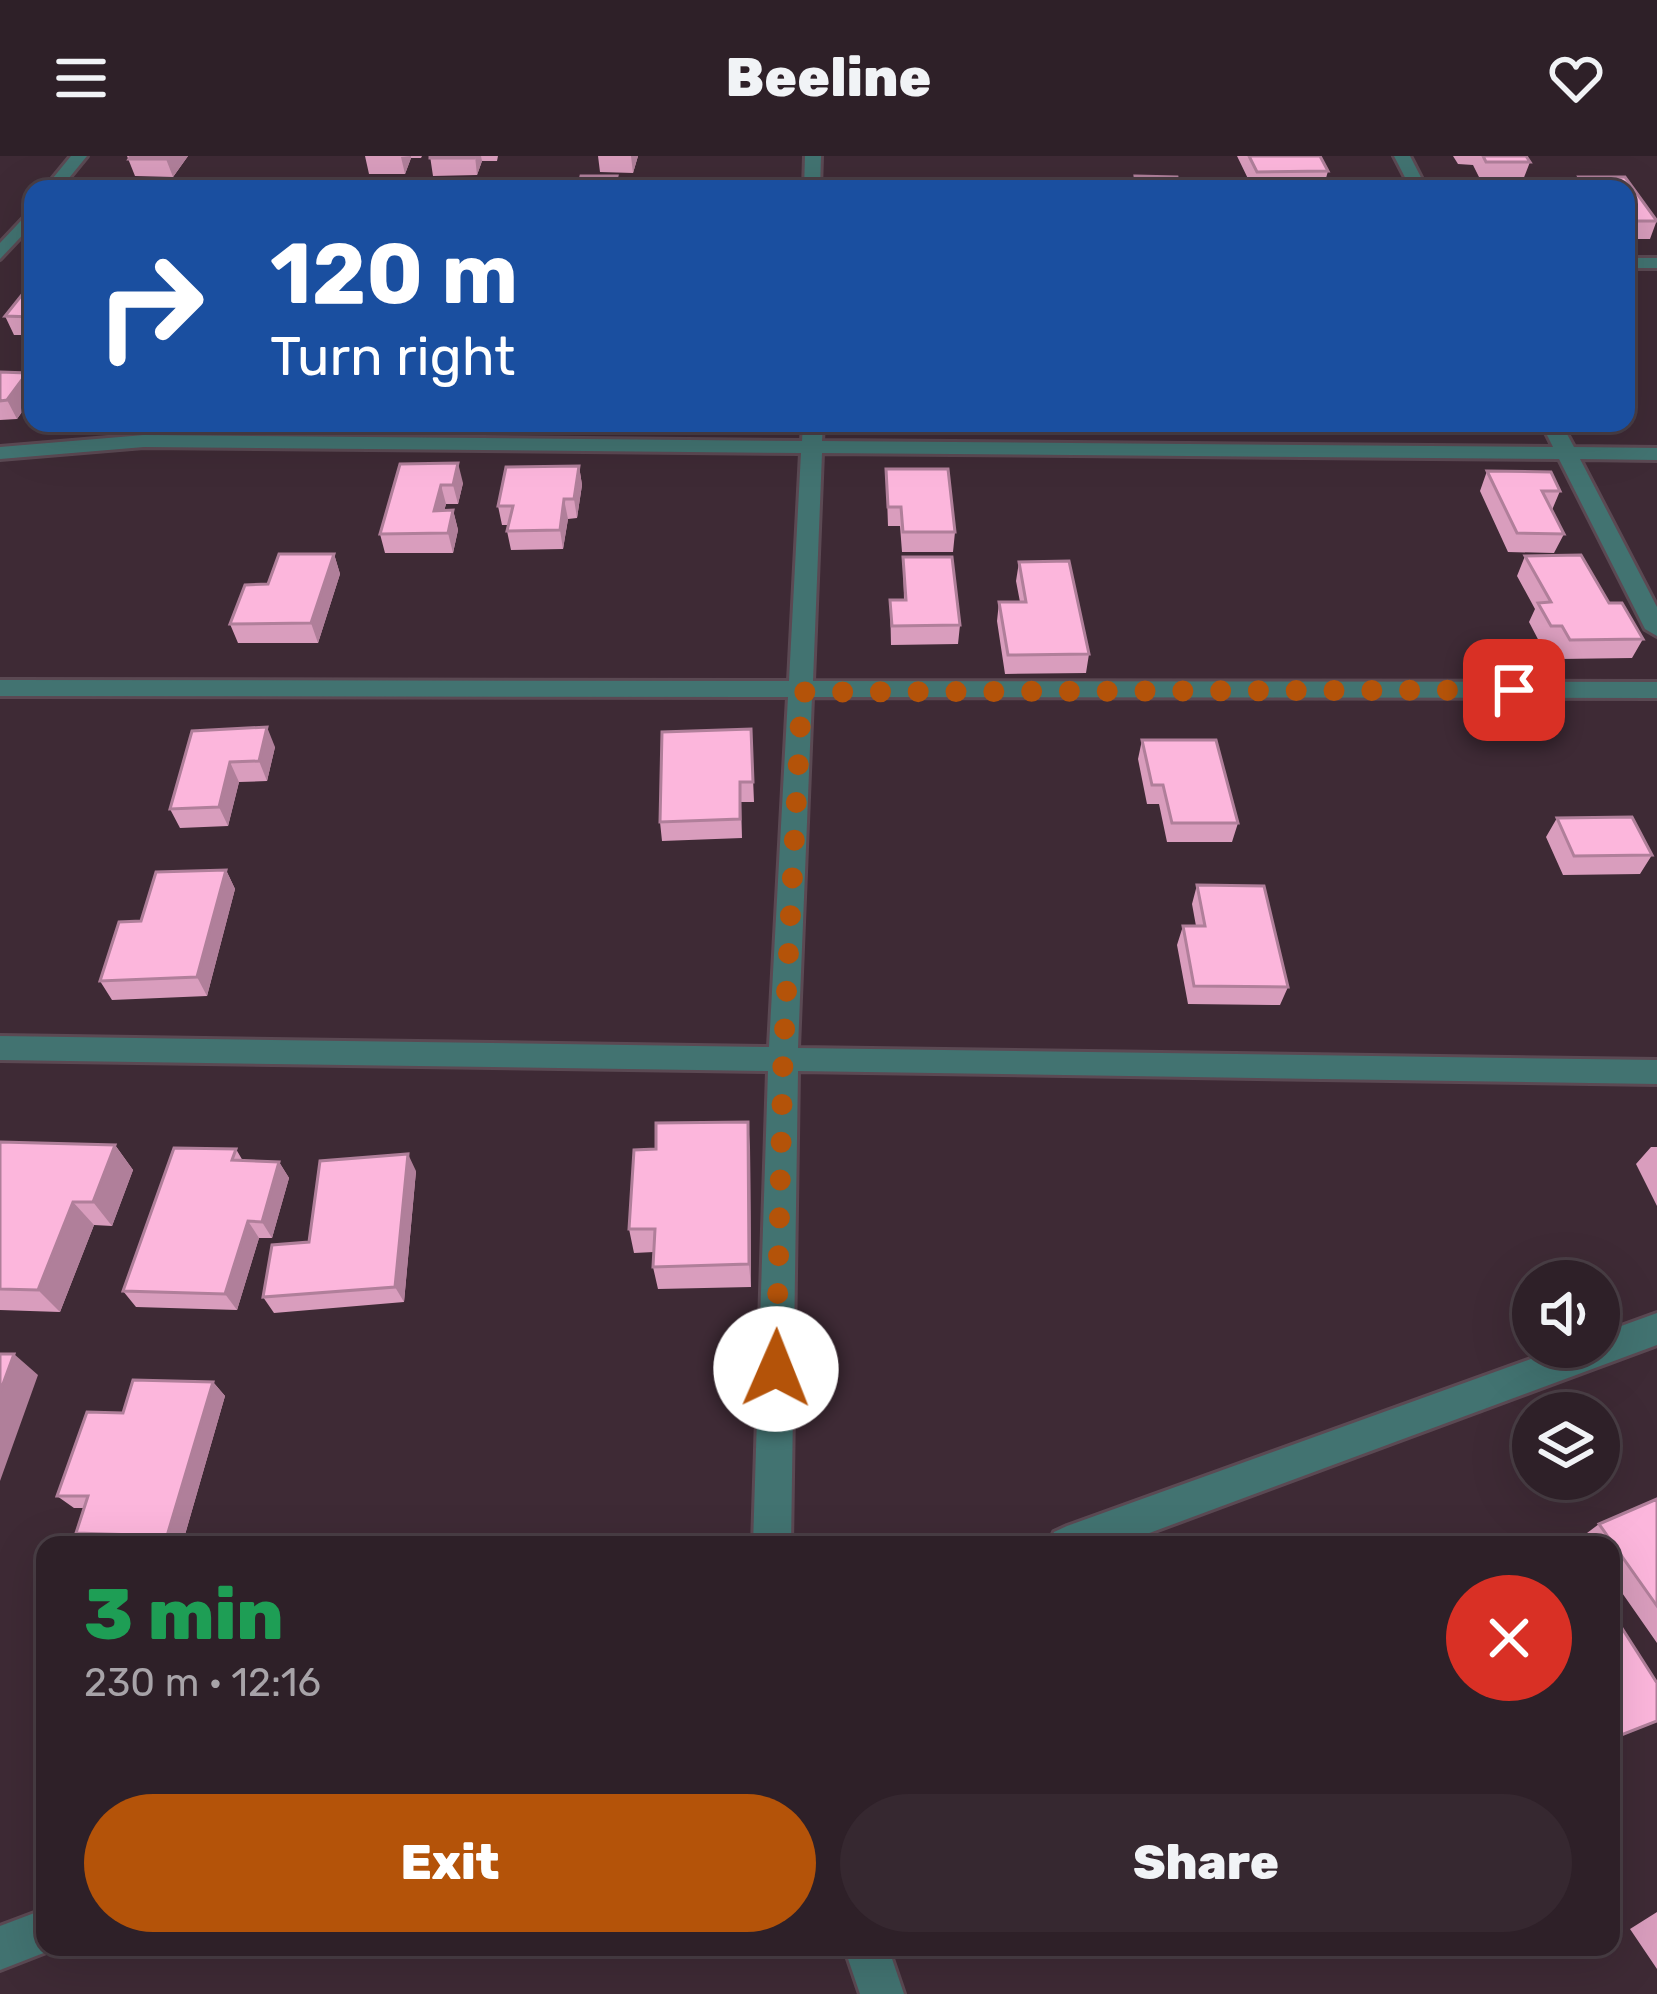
<!DOCTYPE html>
<meta charset="utf-8">
<style>
:root{--surface:#2e2028;--page:#362830;--text:#f1f3f6;--muted:#a7a3a8;--line:#493e45;--accent:#b45309}
body{margin:0;font-family:Rubik,sans-serif;background:var(--page);color:var(--text);height:100vh;display:flex;flex-direction:column;font-size:45px;white-space:nowrap}
*{box-sizing:border-box;margin:0}
p{font-size:39px;color:var(--muted)}
.icon{flex:none;width:66px;height:66px;fill:none;stroke:currentColor;stroke-width:2;stroke-linecap:round;stroke-linejoin:round}
.map{position:relative;flex:1;overflow:hidden}
.panel{position:absolute;left:36px;top:1380px;width:1584px;height:420px;display:flex;flex-direction:column;background:var(--surface);border-radius:24px;box-shadow:0 12px 48px #0002,0 0 0 3px var(--line)}
.panel>*{flex:none}
.guide{position:absolute;left:24px;top:24px;width:1611px;height:252px;border-radius:24px;box-shadow:0 12px 48px #0002,0 0 0 3px var(--line);background:#1a4fa0;color:#fff;overflow:hidden}
.buttons{position:absolute;left:1512px;top:1104px;display:grid;gap:24px}
.buttons a{display:grid;place-items:center;width:108px;height:108px;border-radius:50%;background:var(--surface);box-shadow:0 12px 48px #0002,0 0 0 3px var(--line);font-size:60px}
.pin{position:absolute;display:grid;place-items:center;width:102px;height:102px;color:#fff;margin:-51px;border-radius:24px;box-shadow:0 6px 18px #0006}
.me{position:absolute;width:132px;margin:-66px;rotate:1deg;stroke-linejoin:round;filter:drop-shadow(0 0 9px #0008)}
.turn{display:flex;align-items:center;gap:42px;height:252px;padding:0 48px;font-size:54px}
.turn .icon{width:156px;height:156px;stroke-width:2.5}
.turn b{display:block;font-size:84px;line-height:102px}
.round{display:grid;place-items:center;flex:none;width:126px;height:126px;border-radius:63px;background:var(--page)}
.summary{display:flex;align-items:center;justify-content:space-between;height:204px;padding:0 48px}
h1{font-size:72px;font-weight:800;line-height:90px;color:#1e9e55}
.action{display:flex;gap:24px;margin-top:auto;padding:24px 48px}
.action a{flex:1;height:138px;border-radius:72px;background:var(--accent);color:#fff;font-size:48px;font-weight:800;line-height:138px;text-align:center}
.action a+a{background:var(--page);color:var(--text)}
header{display:flex;justify-content:space-between;align-items:center;height:156px;padding:0 48px;background:var(--surface);font-size:54px;font-weight:800}
.map>svg:first-child{display:block}
</style>
<header><svg class="icon" aria-label="menu" viewBox="0 0 24 24"><path d="M4 6h16M4 12h16M4 18h16"/></svg>Beeline<svg class="icon" aria-label="heart" viewBox="0 0 24 24"><path d="M12 20l-8-8c-3-5 5-10 8-4 3-6 11-1 8 4z"/></svg></header>
<div class="map">
<svg width="1657" height="1838" viewBox="0 0 1657 1838">
<rect width="100%" height="100%" fill="#3e2a35"/>
<g fill="none" stroke-linecap="round" stroke-linejoin="round">
<defs>
<path id="minor" d="M71,0H87L60,33H44Z
M805,0H821L820,33H804Z
M1394,0H1410L1427,33H1411Z
M33,52V68L0,103V87Z
M1626,102H1657V112H1626Z
M803,267H823L822,285L1553,291L1541,267H1561L1574,291L1657,292V304L1580,303L1657,451V480L1645,473L1559,303L822,297L813,525L1657,526V542L812,541L798,892L1657,904V928L798,915L791,1389H753L768,915L0,904V880L769,891L788,541L0,540V524L789,525L801,297L144,291L0,303V291L144,279L802,285Z
M1657,1157V1189L1117,1389H1048L1054,1376L1067,1370L1564,1191H1599V1178Z
M45,1753V1791H59L0,1814V1770Z
M844,1791H888L904,1838H860Z"/>
</defs>
<use href="#minor" stroke="#5b4953" stroke-width="6"/>
<use href="#minor" fill="#427371" fill-rule="evenodd"/>
</g>
<path fill="#d99dbd" d="M127,0H188L173,21L135,20Z
M365,0H422L421,2H411L405,18H369Z
M430,0H498L497,5H482L477,19L433,20Z
M598,0H638L633,17L600,16Z
M1237,0H1320L1328,15L1323,33H1253Z
M1453,0H1526L1530,6L1523,24L1480,23L1473,9L1458,8Z
M1579,21H1625L1657,64L1650,83H1626V33H1574Z
M33,125V179H14L5,160Z
M0,216L27,217L33,228V240L17,263L0,264Z
M695,267H759L695,269Z
M400,308L463,327L458,348H446L444,355L453,354L458,374L453,397H385L380,378Z
M579,310L582,329L577,362L568,363L563,393L511,394L507,375L509,369H502L498,350Z
M886,313L955,376L953,396H902L900,370H888Z
M1487,315L1560,335L1552,354L1564,378L1554,397L1508,396L1480,335Z
M334,398L340,418L318,487H238L230,468L268,428Z
M1525,400L1609,447L1643,483L1632,502L1560,503L1552,489H1541L1529,466L1535,453L1517,420Z
M903,401L960,469L958,488L891,489L890,444H904Z
M1019,406L1089,498L1086,517L1005,518L997,465L999,446H1020L1016,425Z
M751,573L754,646H741L742,682L662,685L660,666Z
M192,575L275,591L267,625L239,626L228,670L180,672L170,653Z
M1142,584L1238,667L1232,686H1167L1159,648H1147L1138,603Z
M1557,662L1652,699L1640,718L1563,719L1546,681Z
M226,714L235,733L207,840L112,844L100,825Z
M1197,729L1288,831L1280,849L1188,848L1177,789L1183,770H1196L1192,748Z
M0,986L115,989L133,1014L112,1070L94,1069L60,1156L0,1154Z
M750,991L751,1131L658,1133L653,1111L654,1096L634,1097L629,1073Z
M1651,991H1657V1050L1636,1008Z
M236,993L243,1005L279,1006L289,1022L272,1082H259L237,1154L136,1151L123,1135Z
M416,1015L404,1146L274,1157L263,1141L309,1086Z
M213,1226L225,1240L182,1389H91L76,1377L84,1352H74L57,1340L123,1257Z
M1657,1343V1487L1611,1421V1389H1589L1583,1380L1599,1368Z
M1657,1756V1813L1630,1773Z"/>
<path fill="#b07f9a" d="M169,0H188L173,21L166,3Z
M411,0V2L405,18L401,1Z
M475,0H481L482,5L477,19Z
M631,0H638L633,17Z
M27,217L33,228V240L17,263L7,244Z
M458,307L463,327L458,348L453,329Z
M579,310L582,329L577,362L574,343Z
M441,329L446,348L439,374L434,355Z
M564,343L568,363L563,393L560,374Z
M453,354L458,374L453,397L448,377Z
M334,398L340,418L318,487L311,467Z
M267,571L275,591L267,625L259,605Z
M230,606L239,626L228,670L219,651Z
M226,714L235,733L207,840L197,821Z
M748,966L750,991L751,1131L749,1108Z
M115,989L133,1014L112,1070L93,1046Z
M408,998L416,1015L404,1146L395,1131Z
M279,1006L289,1022L272,1082L262,1066Z
M73,1046L94,1069L60,1156L38,1134Z
M248,1065L259,1082L237,1154L225,1138Z
M14,1198L38,1219L0,1325V1236Z
M213,1226L225,1240L182,1389H178L167,1380Z"/>
<path fill="#fcb6dc" stroke="#b07f9a" stroke-width="3" d="M131,0H169L166,3H129Z
M430,0H475L474,2H430Z
M1249,0H1320L1328,15L1257,16Z
M1483,0H1526L1530,6H1486Z
M581,20H617L615,28H629L628,33H567H578Z
M1135,20L1177,21L1179,33H1137Z
M1579,21H1625L1657,65H1626V33H1587Z
M336,23H372L366,33H330Z
M420,23L471,24L468,33H415Z
M180,27H223L220,33H176Z
M1349,31H1389L1390,33H1350Z
M33,125V161L5,160Z
M0,216L27,217L7,244L0,245Z
M458,307L453,329H441L434,355L453,354L448,377L380,378L400,308Z
M579,310L574,343H564L560,374L507,375L513,350H498L506,311Z
M886,313H948L955,376H903L901,351H888Z
M1487,315L1551,316L1560,335H1542L1564,378L1517,377Z
M279,398H334L311,467L230,468L245,429L268,428Z
M1581,399L1609,447H1622L1643,483L1570,484L1562,470H1551L1538,447L1551,446L1525,400Z
M903,401H952L960,469L892,470L890,444H906Z
M1069,405L1089,498L1008,499L999,446H1026L1019,406Z
M267,571L259,605L230,606L219,651L170,653L192,575Z
M751,573L753,626H740V663L660,666L662,576Z
M1142,584H1216L1238,667H1172L1163,629H1152Z
M1632,661L1652,699L1574,700L1557,662Z
M226,714L197,821L100,825L119,766L141,765L156,716Z
M1197,729L1264,730L1288,831L1194,830L1183,770H1205Z
M748,966L749,1108L653,1111L655,1073H629L634,994L656,993V967Z
M0,986L115,989L93,1046H73L38,1134L0,1133Z
M174,992L236,993L232,1004L279,1006L262,1066L248,1065L225,1138L123,1135Z
M408,998L395,1131L263,1141L272,1089L309,1086L320,1005Z
M0,1198H14L0,1236Z
M133,1224L213,1226L167,1380L76,1377L88,1340H57L87,1256L123,1257Z
M1657,1343V1450L1599,1368Z
M1564,1381L1569,1389H1543Z
M1611,1455L1657,1527V1565L1611,1583Z"/>
<g fill="none" stroke-linecap="round" stroke-linejoin="round">
<path stroke="#b45309" stroke-width="21" stroke-dasharray="0 37.8" d="M776,1213L783,904L802,536L1514,534"/>
</g>
</svg>
<div class="buttons">
<a><svg class="icon" aria-label="sound" viewBox="0 0 24 24"><path d="M4 9h4l5-4v14l-5-4H4zM17 9q2 3 0 6"/></svg></a>
<a><svg class="icon" aria-label="layers" viewBox="0 0 24 24"><path d="M12 4l9 5-9 5-9-5zM3 14l9 5 9-5"/></svg></a>
</div>
<div class="pin" style="left:1514px;top:534px;background:#d93025"><svg class="icon" aria-label="arrive" viewBox="0 0 24 24"><path d="M6 21V4h12l-3 4 3 4H6"/></svg></div>
<svg class="me" style="left:776px;top:1213px" viewBox="-20 -20 40 40"><circle r="19" fill="#fff"/><path d="M0-13L10 11 0 6-10 11z" fill="#b45309"/></svg>
<div class="guide">
<div class="turn"><svg class="icon" aria-label="right" viewBox="0 0 24 24"><path d="M7 20v-9h11M14 6l5 5-5 5"/></svg><div><b>120 m</b>Turn right</div></div>
</div>
<section class="panel">
<div class="summary"><div><h1>3 min</h1><p>230 m · 12:16</p></div><a class="round" style="background:#d93025;color:#fff"><svg class="icon" aria-label="close" viewBox="0 0 24 24"><path d="M6 6l12 12M18 6L6 18"/></svg></a></div>
<div class="action"><a>Exit</a><a>Share</a></div>
</section>
</div>
